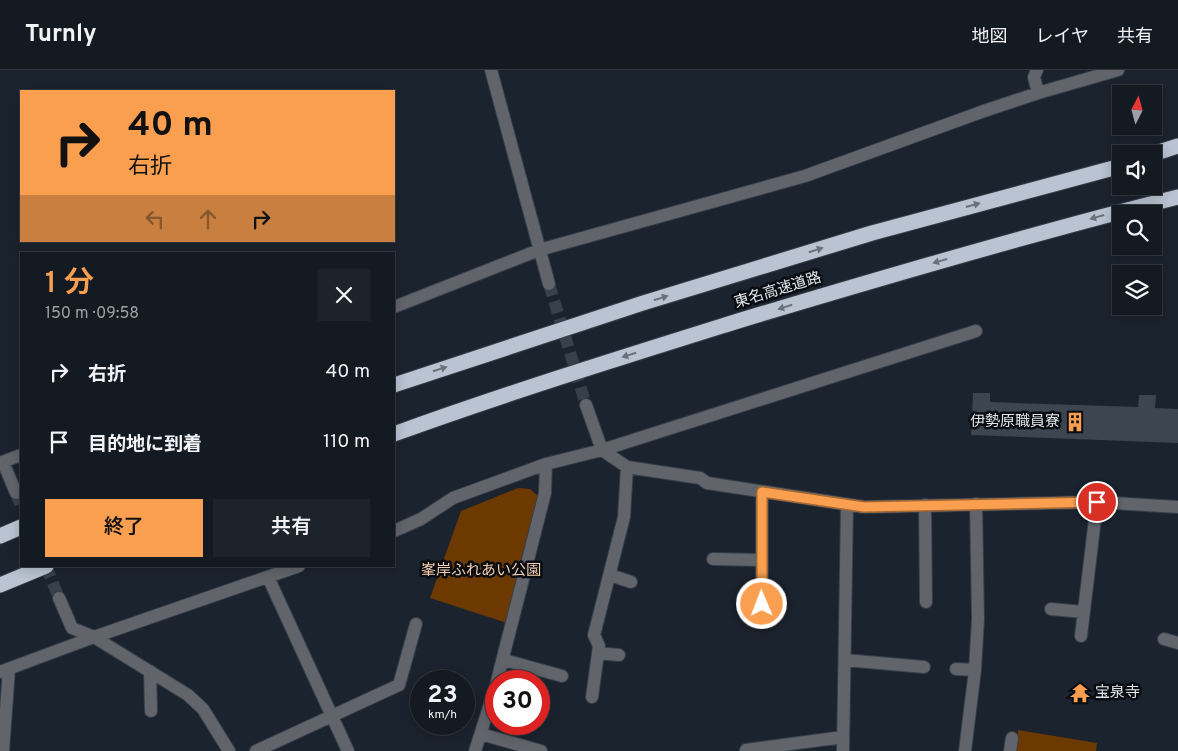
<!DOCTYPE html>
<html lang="ja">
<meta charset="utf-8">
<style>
:root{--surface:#141a22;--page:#1d232a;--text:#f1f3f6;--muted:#9da1a5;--line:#333840;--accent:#fa9f4f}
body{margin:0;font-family:Overpass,"Noto Sans JP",sans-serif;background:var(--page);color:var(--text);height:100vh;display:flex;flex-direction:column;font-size:19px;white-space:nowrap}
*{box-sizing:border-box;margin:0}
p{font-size:16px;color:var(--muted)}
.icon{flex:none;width:28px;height:28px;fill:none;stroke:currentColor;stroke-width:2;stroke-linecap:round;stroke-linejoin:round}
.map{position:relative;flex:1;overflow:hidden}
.details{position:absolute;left:20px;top:182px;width:375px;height:315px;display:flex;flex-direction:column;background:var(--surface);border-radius:0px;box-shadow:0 2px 12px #0003,0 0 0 1px var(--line)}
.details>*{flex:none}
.banner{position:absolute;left:20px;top:20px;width:375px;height:152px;border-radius:0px;box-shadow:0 2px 12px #0003,0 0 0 1px var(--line);background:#fa9f4f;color:#111;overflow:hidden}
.needle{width:32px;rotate:6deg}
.tools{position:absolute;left:1112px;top:15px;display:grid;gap:10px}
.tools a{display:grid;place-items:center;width:50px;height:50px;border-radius:0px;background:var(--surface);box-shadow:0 2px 12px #0003,0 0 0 1px var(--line);font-size:25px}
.speed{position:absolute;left:410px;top:600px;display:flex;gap:10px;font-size:25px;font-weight:700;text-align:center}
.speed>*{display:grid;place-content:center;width:65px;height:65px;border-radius:50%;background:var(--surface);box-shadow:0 2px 12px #0003,0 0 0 1px var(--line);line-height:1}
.speed small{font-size:12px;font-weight:400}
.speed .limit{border:8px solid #d22;background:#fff;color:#111}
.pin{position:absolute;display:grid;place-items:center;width:42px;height:42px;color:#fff;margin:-21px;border:2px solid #fff;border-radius:50%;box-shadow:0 1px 5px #0007}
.me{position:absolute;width:55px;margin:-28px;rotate:359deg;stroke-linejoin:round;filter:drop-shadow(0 0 4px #0008)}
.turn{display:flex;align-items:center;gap:18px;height:105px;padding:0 25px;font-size:22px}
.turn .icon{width:65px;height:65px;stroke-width:2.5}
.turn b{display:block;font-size:35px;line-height:42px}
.lanes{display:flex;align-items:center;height:48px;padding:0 25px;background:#0003;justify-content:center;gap:25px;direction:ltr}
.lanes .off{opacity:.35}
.round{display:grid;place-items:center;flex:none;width:52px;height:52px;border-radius:0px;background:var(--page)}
.overview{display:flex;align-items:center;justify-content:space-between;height:85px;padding:0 25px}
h1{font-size:30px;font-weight:600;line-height:38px;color:var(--accent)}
.action{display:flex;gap:10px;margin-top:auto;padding:10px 25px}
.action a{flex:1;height:58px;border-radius:0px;background:var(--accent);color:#111;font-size:20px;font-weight:600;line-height:58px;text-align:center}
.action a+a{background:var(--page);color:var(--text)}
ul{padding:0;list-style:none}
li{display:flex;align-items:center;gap:15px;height:70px;padding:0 25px}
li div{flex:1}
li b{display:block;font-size:19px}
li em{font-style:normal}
header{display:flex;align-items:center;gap:30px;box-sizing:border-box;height:70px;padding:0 25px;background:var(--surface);border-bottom:1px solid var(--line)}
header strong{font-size:24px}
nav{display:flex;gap:28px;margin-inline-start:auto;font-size:18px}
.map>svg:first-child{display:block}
</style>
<header>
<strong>Turnly</strong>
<nav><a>地図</a><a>レイヤ</a><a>共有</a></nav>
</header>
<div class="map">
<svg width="1178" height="681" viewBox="0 0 1178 681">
<rect width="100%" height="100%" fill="#1b232e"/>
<path fill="#6c3900" d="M518,418L530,419L538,426L507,553L430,528L461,441Z
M1018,660L1097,673L1096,681H1015Z"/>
<path fill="#3d4551" d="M973,323H990V332L1138,337L1139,325H1156L1155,338L1178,339V373L971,365Z"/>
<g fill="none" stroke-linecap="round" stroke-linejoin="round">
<path stroke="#38404a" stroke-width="12" stroke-dasharray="12 6" stroke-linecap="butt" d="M549,214L586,335
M16,423L21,436
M46,496L59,528"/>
<defs>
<path id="minor" d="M491,0L549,214
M1037,0L1034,7L1038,23
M394,237L539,180L805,106L984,41L1038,23L1118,0
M586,335L602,380L627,397L700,408L707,413L864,437L1097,432L1178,437
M3,392L16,423
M0,393L21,385
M925,435L926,532
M394,461L421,449L453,428L546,394L602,380L976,261
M713,489L761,490
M610,505L631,512
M268,507L348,681
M59,528L72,558L94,567L188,625L203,639L229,681
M762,534V422
M1051,539L1083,542
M1081,566L1097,432
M1164,569L1178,573
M598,583L619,585
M504,590L562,606
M845,590L924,597
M956,599L975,600
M150,601L151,641
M0,602L94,567L299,496
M497,611L545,423L546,394
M592,627L599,576L594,565L624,447L627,397
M481,664L541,681
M746,680L761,678
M3,681L9,599
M256,681L399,615L416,554
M475,681L496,615
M761,681V678L843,667
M843,681L847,435
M965,681L975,600L978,549L976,434
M1010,681L1012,668"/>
<path id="highway" d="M1153,84L1178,76
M394,315L643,233L872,163L1121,96
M394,364C507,323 623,287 738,251C884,207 1030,164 1178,127
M0,466L21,457
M0,515L46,496"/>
</defs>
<use href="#minor" stroke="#363e49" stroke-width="14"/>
<use href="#highway" stroke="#363e49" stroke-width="17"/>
<use href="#minor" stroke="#61656b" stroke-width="12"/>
<use href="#highway" stroke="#b9c3d1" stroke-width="15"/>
</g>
<defs><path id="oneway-solid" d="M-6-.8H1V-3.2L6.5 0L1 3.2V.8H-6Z" transform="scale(1.25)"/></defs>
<g fill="#6a717b">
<use href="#oneway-solid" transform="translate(973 135) rotate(-15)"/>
<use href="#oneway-solid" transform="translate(1097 147) rotate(164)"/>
<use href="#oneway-solid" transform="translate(816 180) rotate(-17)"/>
<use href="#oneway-solid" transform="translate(940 191) rotate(164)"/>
<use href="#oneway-solid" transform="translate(661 228) rotate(-17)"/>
<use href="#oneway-solid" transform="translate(785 237) rotate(163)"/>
<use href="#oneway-solid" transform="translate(629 285) rotate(162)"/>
<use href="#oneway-solid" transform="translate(440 299) rotate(-18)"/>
</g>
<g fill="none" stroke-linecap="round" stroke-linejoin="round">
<defs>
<path id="route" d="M762,534V422L864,437L1097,432"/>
</defs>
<use href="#route" stroke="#a26733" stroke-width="12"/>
<use href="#route" stroke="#fa9f4f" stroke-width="9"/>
</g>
<defs>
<symbol id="building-bare" viewBox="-9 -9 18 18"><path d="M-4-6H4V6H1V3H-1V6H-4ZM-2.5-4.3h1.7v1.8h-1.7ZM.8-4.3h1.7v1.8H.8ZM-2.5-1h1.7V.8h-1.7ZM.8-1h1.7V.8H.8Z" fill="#fa9f4f" stroke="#090c11" stroke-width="2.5" paint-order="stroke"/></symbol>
<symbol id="temple-bare" viewBox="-9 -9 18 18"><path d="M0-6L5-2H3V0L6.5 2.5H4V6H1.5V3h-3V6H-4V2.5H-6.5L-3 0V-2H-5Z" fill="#fa9f4f" stroke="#090c11" stroke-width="2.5" paint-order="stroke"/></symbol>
</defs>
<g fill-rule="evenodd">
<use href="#building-bare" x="1061" y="338" width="28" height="28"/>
<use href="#temple-bare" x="1066" y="609" width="28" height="28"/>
</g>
<g text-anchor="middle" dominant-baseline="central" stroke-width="5" stroke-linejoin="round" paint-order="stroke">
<g font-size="15" fill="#dfe5ec" stroke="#090c11">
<text transform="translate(778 221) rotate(-17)">東名高速道路</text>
</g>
<g font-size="15" fill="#dfe5ec" stroke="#090c11" text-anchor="end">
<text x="1060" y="352">伊勢原職員寮</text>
<text x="1095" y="623" text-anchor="start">宝泉寺</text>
</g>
<g font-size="15" fill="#f5cdaf" stroke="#090c11">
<text x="481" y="501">峯岸ふれあい公園</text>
</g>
</g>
</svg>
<div class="tools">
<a><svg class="needle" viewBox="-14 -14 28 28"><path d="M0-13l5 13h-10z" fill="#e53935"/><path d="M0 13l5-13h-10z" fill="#9da1a5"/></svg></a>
<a><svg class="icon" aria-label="sound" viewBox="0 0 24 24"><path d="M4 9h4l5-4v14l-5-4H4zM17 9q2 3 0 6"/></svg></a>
<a><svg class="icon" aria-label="search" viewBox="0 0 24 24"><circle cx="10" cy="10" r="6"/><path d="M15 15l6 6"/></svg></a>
<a><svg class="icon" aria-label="layers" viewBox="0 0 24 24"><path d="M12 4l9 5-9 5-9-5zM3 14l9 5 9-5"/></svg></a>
</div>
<div class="speed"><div>23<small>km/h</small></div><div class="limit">30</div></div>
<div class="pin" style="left:1097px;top:432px;background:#d93025"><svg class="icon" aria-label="arrive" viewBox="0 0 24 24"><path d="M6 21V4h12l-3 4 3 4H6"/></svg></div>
<svg class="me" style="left:762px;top:534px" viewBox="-20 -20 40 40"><circle r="17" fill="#fa9f4f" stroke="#fff" stroke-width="3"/><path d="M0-11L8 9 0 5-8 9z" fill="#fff"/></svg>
<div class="banner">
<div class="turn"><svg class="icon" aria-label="right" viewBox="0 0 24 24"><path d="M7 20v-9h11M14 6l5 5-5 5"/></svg><div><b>40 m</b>右折</div></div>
<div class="lanes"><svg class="icon off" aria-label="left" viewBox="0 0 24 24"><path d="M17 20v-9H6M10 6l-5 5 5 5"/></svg><svg class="icon off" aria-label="ahead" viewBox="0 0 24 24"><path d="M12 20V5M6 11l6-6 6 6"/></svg><svg class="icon" aria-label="right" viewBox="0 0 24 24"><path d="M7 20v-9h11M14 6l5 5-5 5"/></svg></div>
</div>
<section class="details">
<div class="overview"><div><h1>1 分</h1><p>150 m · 09:58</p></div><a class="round"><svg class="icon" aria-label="close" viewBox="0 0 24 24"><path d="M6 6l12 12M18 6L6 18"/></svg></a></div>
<ul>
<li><svg class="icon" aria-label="right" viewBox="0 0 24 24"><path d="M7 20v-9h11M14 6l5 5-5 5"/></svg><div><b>右折</b></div><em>40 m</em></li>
<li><svg class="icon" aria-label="arrive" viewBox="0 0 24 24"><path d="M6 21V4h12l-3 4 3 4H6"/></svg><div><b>目的地に到着</b></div><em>110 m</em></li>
</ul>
<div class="action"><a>終了</a><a>共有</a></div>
</section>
</div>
